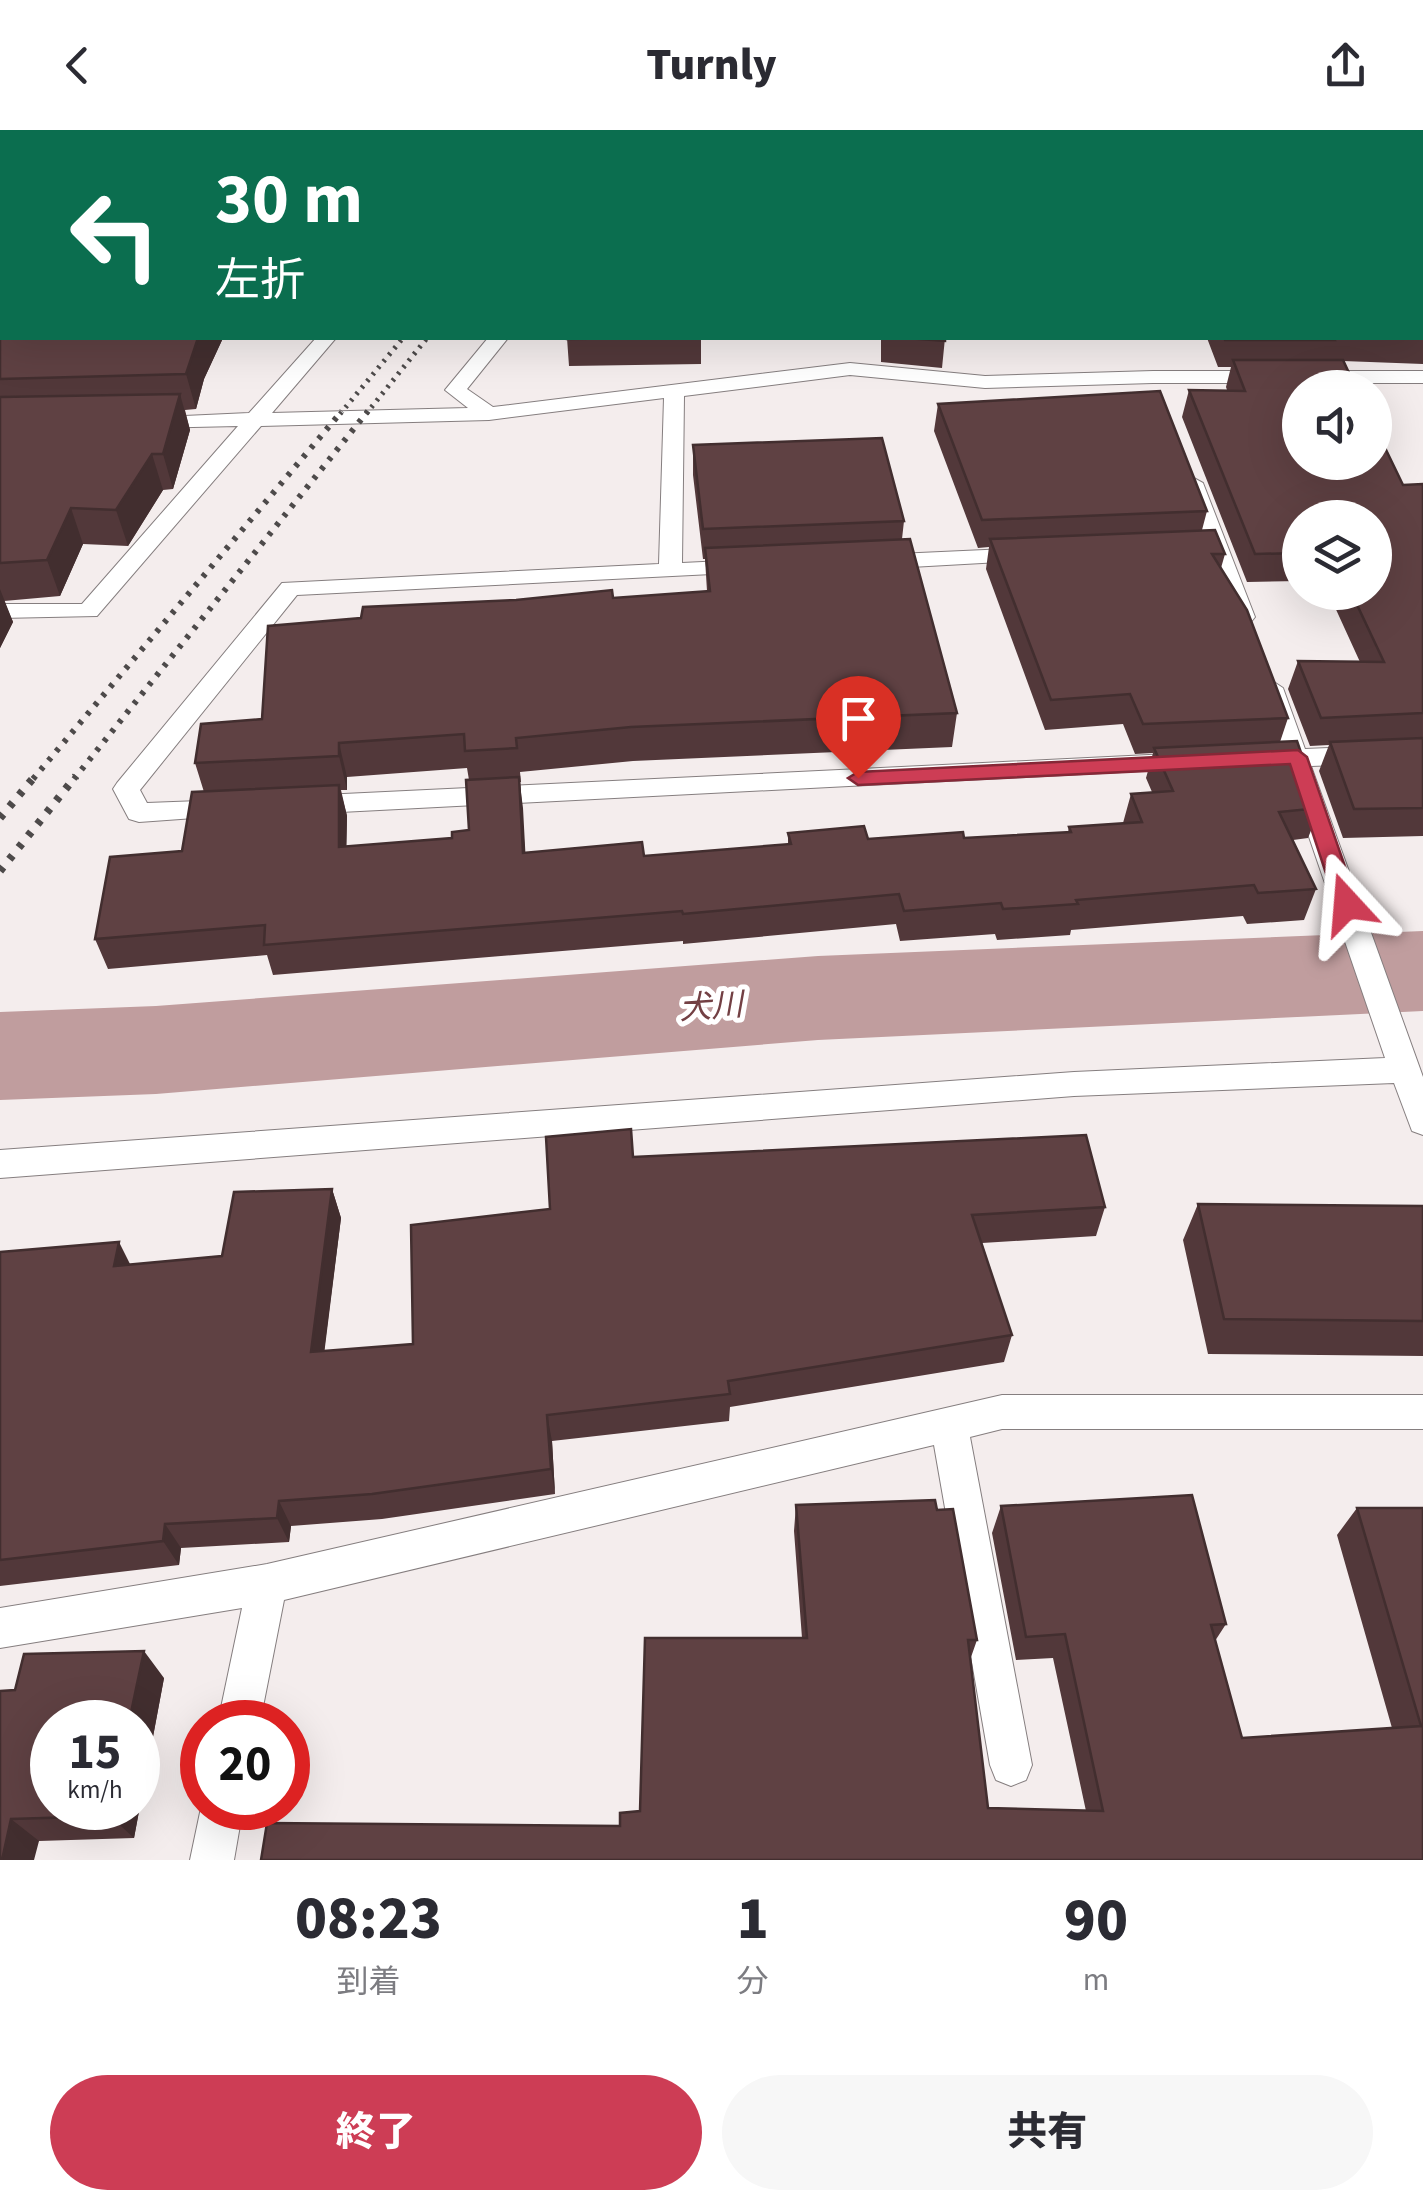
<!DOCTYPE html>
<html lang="ja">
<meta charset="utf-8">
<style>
:root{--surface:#fff;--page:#f7f7f7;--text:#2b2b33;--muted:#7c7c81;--accent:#cd3d55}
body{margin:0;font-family:"Source Sans 3","Noto Sans JP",sans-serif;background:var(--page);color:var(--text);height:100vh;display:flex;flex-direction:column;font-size:38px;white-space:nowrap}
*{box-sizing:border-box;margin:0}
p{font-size:32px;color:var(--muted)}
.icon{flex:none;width:55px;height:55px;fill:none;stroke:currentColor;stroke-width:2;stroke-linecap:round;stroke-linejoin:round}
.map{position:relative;height:1730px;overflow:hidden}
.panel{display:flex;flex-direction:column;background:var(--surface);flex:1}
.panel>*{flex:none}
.guide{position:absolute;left:0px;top:0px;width:1425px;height:210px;box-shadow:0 10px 40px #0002;background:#0b6e4f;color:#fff;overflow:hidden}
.buttons{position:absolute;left:1282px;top:240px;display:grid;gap:20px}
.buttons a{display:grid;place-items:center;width:110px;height:110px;border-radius:50%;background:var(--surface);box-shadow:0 10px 40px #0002;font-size:50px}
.speed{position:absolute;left:30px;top:1570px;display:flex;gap:20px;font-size:50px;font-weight:700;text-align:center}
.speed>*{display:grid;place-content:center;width:130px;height:130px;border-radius:50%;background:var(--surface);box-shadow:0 10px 40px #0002;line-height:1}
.speed small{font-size:25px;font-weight:400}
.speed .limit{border:15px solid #d22;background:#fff;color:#111}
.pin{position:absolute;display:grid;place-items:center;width:85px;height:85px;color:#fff;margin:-102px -42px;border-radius:50% 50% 50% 0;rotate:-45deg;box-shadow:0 0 10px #0007}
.pin .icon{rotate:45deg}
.me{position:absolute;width:110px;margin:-55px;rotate:341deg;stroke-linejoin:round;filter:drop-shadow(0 0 8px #0008)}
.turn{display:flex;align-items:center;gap:35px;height:210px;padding:0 50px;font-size:45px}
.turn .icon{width:130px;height:130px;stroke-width:2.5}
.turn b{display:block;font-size:70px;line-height:85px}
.eta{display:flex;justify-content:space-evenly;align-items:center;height:170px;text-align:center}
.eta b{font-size:60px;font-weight:800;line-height:70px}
.primary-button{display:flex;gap:20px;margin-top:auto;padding:20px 50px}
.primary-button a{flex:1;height:115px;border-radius:60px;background:var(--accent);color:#fff;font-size:40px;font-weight:800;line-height:115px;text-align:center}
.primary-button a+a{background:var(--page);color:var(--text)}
header{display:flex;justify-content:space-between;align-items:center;height:130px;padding:0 50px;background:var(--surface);font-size:45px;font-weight:800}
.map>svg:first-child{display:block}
</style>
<header><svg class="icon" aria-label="back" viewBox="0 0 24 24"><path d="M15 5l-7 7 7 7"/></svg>Turnly<svg class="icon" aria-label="share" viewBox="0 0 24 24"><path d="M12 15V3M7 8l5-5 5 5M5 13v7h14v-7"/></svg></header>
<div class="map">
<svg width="1423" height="1730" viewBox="0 0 1423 1730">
<rect width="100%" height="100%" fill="#f4eded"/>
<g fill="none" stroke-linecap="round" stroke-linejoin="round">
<path fill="#c09d9e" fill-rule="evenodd" d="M1423,801V881L818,910L156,964L0,970V882L156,876L818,826Z"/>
<defs>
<path id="lane" d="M1422,8H1423V18H1422Z
M316,208H336L272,283L468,278L445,260L488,208H508L467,259L493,277L850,233L985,246L1153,241H1423V253H1153L985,258L850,245L684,266L682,433L744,430L752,432L755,437L752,442L297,465L140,660L147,673L226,670L236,673L239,679L236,685L139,692L129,689L113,659L117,653L282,453L659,434L664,268L489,290L261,296L97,486L0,488V474H82L238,296L148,298L138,292L141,288L249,283Z
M1192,347L1203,353L1255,487L1251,492L1243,494L1231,487L1181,353Z
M1029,418L1037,420L1040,425L1037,430L875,439L864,432L875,425Z
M1271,550L1283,558L1305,619L1423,614V632L1311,636L1423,947V1005L1412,1001L1394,953L1074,966L0,1048V1020L1074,942L1385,928L1285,637L1261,638L1248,629L1252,623L1280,620L1259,558Z
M1190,623L1203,632L1199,638L302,684L292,681L289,675L292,669L302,666Z
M1002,1265H1423V1299H1002L970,1307L1032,1635L1026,1650L1011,1656L996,1650L990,1635L934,1315L284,1470L260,1592H218L242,1478L0,1518V1478L267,1434Z
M202,1673V1678H243L234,1730H190Z"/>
</defs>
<use href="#lane" stroke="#857e7f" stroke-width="2"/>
<use href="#lane" fill="#fff" fill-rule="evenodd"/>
<path stroke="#4d4a4a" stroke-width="5" stroke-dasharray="2.5 6" stroke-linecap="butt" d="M340,284L403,208
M366,284L427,208"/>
<path stroke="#4d4a4a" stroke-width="6" stroke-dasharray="4 8" stroke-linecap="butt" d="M33,649L342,281
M74,649L368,281"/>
<path stroke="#4d4a4a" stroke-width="8" stroke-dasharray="5 10" stroke-linecap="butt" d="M0,688L35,646
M0,741L76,646"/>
</g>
<path fill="#52383a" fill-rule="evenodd" d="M0,0H91L89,2H2L223,208L204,249L196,279L185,280L190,300L173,359L163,360L128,416L83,414L60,466L4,471L13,492L0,518Z
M1423,52V234L1343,231L1403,355L1423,354V706L1343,708L1319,641L1329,615L1310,616L1288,559L1298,531L1360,532L1328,462H1375L1300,388V451L1247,452L1182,287L1189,260H1227L1226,257L1231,237H1218L1207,208H1422Z
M567,208H701V234L569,236Z
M881,208H945L942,238L881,232Z
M938,274L1207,381L1202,400L1225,424L1221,438L1288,588L1280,612L1320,678L1308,708L1293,710L1316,759L1304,790L1247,794L1243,786L1071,800L1070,805L997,810L995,804L900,811L896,794L683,814V811L273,845L267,825L108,839L95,809L182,721L204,662L195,633L262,589L613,468L707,461L705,429H703L693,345V315L904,391L902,409L957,583L952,617L633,631L520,642L521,652H520L525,723L644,726L788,714V703L868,709L964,708L1068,702L1069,697L1123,693L1131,664L1152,662L1146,648L1153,623L1135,624L1123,594L1045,600L986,439L989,417L978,418L934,301ZM467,638L469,650V700L452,708L346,716L347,686L341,660H347V647Z
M633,1027L1105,1077L1096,1106L982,1113L1012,1205L1004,1232L730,1277L729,1291L552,1311L555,1364L382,1389L291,1396L289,1412L181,1418L179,1435L0,1456V1122L131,1135L222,1126L332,1059L341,1088L324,1221L413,1214L550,1079Z
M1198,1074L1423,1076V1226L1208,1224L1183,1110Z
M796,1375L937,1380L977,1510L970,1530L988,1678L1086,1681L1053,1528L1016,1530L992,1403L1001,1376L1226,1494L1215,1511L1242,1608L1392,1598L1337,1405L1357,1378H1423V1730L620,1696L640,1681L802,1508L794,1401Z
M164,1548L134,1708L39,1711L0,1730L15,1560Z"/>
<path fill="#422e2f" d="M62,0H91L89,2H61Z
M198,208H223L204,249L196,279L186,244Z
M180,264L190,300L173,359L163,324Z
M152,324L163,360L128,416L116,380Z
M71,378L83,414L60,466L47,430Z
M0,459L13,492L0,518Z
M339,613L347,647V660L339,626Z
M519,647L523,678L527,753L523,723Z
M339,655L347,686L346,747L339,717Z
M332,1059L341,1088L321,1249L311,1222Z
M119,1112L133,1140L114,1136Z
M547,1285L552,1311L555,1364L551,1339Z
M279,1371L291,1396L289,1412L277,1388Z
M165,1394L181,1418L179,1435L163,1411Z
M144,1521L164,1548L134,1708L110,1686L112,1678H138V1592H129Z
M11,1689L39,1711L34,1730H2Z"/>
<path fill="#5f4143" stroke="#422e2f" stroke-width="2.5" d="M0,0H62L61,2H2V208H198L186,244L0,249Z
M710,0H1290L1291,2H710Z
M1422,52H1423V207H1422Z
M567,208H659L567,209Z
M906,208H945V211Z
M1224,208H1332L1334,210H1225Z
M1233,230H1343L1356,258H1300V332H1375V297L1403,355L1423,354V583L1321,588L1298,531L1384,532L1351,462H1375V388H1300V423L1255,424L1189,260L1245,261Z
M1160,261L1207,381L982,390L938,274Z
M180,264L163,324H152L116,380L71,378L47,430L0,433V267Z
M882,308L904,391L703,399L693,315Z
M1215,400L1225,424H1212L1247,480L1288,588L1143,594L1130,564L1051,570L990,409Z
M910,409L957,583L631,597L516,608L517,618L465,621L464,604L339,613V626L195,633L201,594L262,589L268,496L361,488L363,477L516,470L612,460L613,468L710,461L705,418Z
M1423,608V678L1354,679L1330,612Z
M1297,611L1320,678L1279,682L1316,759L1258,763L1254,755L1076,770L1078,774L1003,779L1001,773L904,781L899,764L683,784L682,781L264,815L265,795L95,809L110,727L182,721L192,662L339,655V717L452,708V702L469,700L466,650L519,647L523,723L642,712L644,726L791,714L788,703L864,696L868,709L963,702L964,708L1071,702L1069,697L1142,692L1131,664L1173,661L1154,618Z
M631,999L633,1027L1086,1005L1105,1077L972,1085L1012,1205L728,1251L730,1264L547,1285L551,1339L372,1364L279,1371L277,1388L165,1394L163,1411L0,1430V1122L119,1112L114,1136L222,1126L234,1062L332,1059L311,1222L413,1214L411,1095L550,1079L546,1007Z
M1198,1074L1423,1076V1191L1224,1189Z
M1192,1365L1226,1494L1211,1495L1242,1608L1421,1596L1357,1378H1423V1730H261L267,1693L620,1696V1683L640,1681L645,1508H807L796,1375L935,1370L937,1380L953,1379L977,1510H968L988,1678L1103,1681L1065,1504L1026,1507L1001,1376Z
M144,1521L129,1592H52V1678H112L110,1686L11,1689L2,1730H0V1561L15,1560L24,1524Z"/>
<path fill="#cd3d55" stroke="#852837" stroke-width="2.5" d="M1298,620L1307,627L1358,774L1355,779H1340L1336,774L1290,634L858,655L848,648L858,642Z"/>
<g text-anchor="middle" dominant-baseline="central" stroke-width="10" stroke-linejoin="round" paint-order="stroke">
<g font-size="32" font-style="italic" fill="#734044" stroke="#fff">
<text transform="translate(711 877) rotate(-4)">犬川</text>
</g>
</g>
</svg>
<div class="buttons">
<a><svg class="icon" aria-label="sound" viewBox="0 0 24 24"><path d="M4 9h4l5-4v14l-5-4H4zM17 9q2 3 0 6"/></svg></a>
<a><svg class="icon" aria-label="layers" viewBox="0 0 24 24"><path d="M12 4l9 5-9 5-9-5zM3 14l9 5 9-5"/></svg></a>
</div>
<div class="speed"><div>15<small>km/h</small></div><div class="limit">20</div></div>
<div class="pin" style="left:858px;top:648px;background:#d93025"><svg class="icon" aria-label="arrive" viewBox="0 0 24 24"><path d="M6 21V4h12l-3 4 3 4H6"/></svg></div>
<svg class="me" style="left:1347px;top:774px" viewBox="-20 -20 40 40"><path d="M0-17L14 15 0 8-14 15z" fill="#cd3d55" stroke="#fff" stroke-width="4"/></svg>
<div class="guide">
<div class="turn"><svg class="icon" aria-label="left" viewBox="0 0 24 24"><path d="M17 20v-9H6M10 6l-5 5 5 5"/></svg><div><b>30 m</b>左折</div></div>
</div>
</div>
<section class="panel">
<div class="eta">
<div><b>08:23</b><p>到着</p></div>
<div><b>1</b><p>分</p></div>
<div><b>90</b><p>m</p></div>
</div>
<div class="primary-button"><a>終了</a><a>共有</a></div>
</section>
